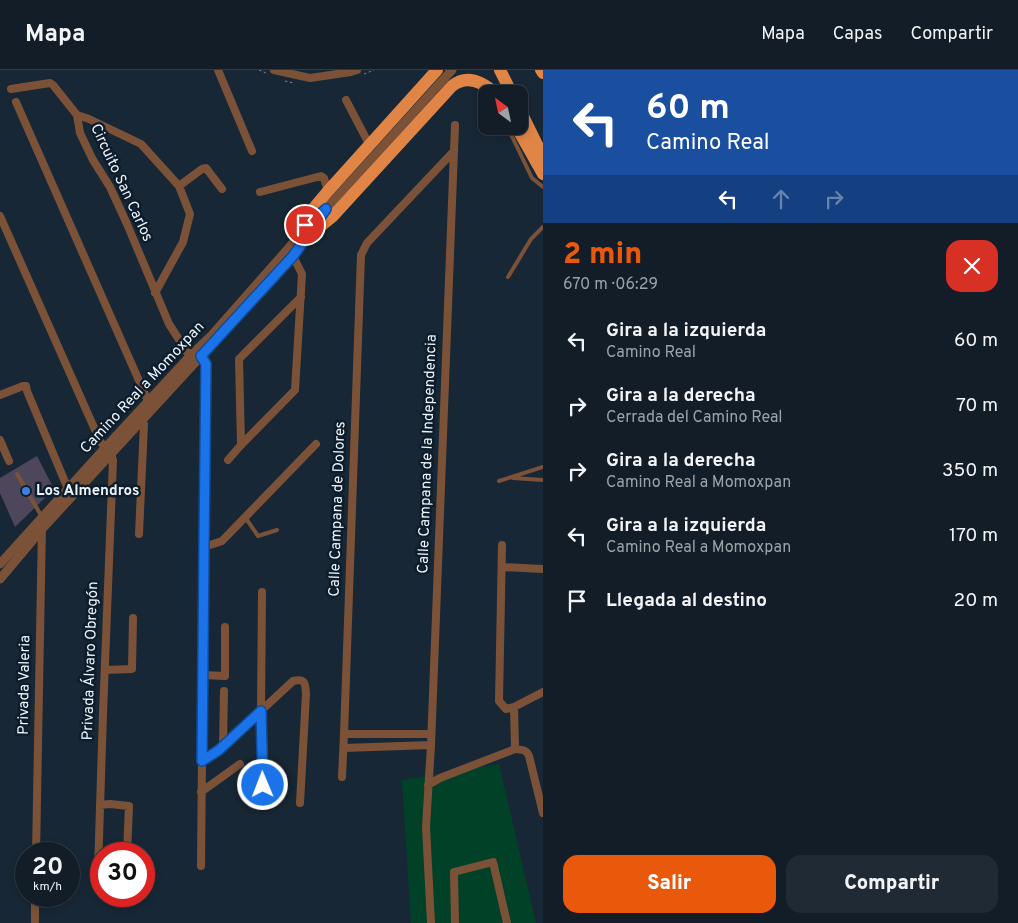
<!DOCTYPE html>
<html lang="es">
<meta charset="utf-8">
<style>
:root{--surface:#121d28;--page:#1f2a34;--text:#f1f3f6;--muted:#9ca2a8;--line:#313b45;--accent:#ea580c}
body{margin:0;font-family:Overpass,sans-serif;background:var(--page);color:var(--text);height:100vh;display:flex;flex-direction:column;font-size:19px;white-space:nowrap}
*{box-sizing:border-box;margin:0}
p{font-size:16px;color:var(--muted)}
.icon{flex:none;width:28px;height:28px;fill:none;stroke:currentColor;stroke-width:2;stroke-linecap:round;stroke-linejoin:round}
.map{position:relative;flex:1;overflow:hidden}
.side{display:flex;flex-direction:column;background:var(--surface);width:475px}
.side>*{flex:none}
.banner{background:#1a4fa0;color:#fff;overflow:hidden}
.needle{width:32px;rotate:327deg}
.buttons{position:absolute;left:478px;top:15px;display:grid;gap:10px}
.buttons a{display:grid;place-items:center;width:50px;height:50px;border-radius:10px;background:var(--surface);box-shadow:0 2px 8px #0003,0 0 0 1px var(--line);font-size:25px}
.speed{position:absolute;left:15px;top:772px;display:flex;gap:10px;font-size:25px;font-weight:700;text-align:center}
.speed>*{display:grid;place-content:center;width:65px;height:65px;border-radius:50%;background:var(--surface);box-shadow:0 2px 8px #0003,0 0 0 1px var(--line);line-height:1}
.speed small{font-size:12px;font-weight:400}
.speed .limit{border:8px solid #d22;background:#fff;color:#111}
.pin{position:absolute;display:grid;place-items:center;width:42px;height:42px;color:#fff;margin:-21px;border:2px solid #fff;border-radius:50%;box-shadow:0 1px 5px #0007}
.me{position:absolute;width:55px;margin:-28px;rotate:359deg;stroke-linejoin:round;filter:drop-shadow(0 0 4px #0008)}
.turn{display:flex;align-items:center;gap:18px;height:105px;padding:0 20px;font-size:22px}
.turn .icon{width:65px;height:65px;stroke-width:2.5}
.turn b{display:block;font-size:35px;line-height:42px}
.lanes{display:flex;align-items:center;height:48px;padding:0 20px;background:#0003;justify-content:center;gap:25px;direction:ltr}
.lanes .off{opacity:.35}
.round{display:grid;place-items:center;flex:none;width:52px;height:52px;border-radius:15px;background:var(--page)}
.headline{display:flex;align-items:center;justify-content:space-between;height:85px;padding:0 20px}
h1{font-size:30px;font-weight:800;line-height:38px;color:var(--accent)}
.action{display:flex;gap:10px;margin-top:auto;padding:10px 20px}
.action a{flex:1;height:58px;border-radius:15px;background:var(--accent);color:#fff;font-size:20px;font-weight:800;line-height:58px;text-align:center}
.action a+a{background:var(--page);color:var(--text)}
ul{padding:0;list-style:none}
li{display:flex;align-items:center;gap:15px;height:65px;padding:0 20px}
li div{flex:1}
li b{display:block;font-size:19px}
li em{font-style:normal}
header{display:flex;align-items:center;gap:30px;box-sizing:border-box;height:70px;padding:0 25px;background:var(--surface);border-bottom:1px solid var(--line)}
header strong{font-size:24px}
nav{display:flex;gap:28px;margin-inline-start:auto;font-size:18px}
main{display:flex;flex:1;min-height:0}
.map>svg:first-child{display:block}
</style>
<header>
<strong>Mapa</strong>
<nav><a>Mapa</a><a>Capas</a><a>Compartir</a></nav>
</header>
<main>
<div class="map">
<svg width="543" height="853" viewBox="0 0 543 853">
<rect width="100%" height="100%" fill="#182735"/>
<path fill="#004128" d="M499,694L536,853H411L402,710Z"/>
<path fill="#4e475c" d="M37,386L54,419L15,457L0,423V408Z"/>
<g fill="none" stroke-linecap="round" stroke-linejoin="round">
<path stroke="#7a8691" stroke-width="1" stroke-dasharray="2.5 2.5" stroke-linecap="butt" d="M259,0L266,3
M364,4L374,0
M285,11L294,13"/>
<path stroke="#7b5238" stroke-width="4" d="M507,56L532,108L543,117
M508,207L531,169L543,157
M17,404L42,447
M513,408L543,410
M499,411L543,397
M245,447L258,466L277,460"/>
<path stroke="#7b5238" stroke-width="8" d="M218,0L252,81
M274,0L310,8L351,2L357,0
M11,19L50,13L53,15L77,45L80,63L93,90L110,117L127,154L169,254L187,282L195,289
M346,30L369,74
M16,32L148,331
M77,45L89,49L141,74L179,116L190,144L183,172L155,223
M179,116L202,99L206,98L222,119
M260,122L321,106L324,108L328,121
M0,146L100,371L105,378
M198,283L207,294L204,477L201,796
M0,325L23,316H26L27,321L68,419
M0,370L9,391
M241,375L239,289L301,227
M228,390L241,375L295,320L302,204L293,186L290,183
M139,464L144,354L142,350
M502,475L499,631L506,639L514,637L515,679
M204,477L222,471L316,374
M502,497L543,499
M262,522L261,641L263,734
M105,600L132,599L133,548
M203,605L225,606V557
M514,637L543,622
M344,664H431
M223,677L224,621
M344,678L431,675
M202,691L219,680L293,611C306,608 305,614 306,624L300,733
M342,707L344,664L361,185L367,173L454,81
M428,715L440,708L515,679C522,680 526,679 529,686L543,743
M201,722L240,694
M100,735L110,734L129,736L127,784
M36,784L42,456
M98,800L103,644L113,390L111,384
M35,851V826
M431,853L426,757L431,675L455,55
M455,853L454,802L493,792L507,853"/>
<path stroke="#7b5238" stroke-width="9" d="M304,157C305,153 308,151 313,151L326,139L452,0
M316,160V153L326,139
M0,494L105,378L191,285L212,265L287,180L304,159
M0,509L42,459L293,186L309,164"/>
<path stroke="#e18546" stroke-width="12" d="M500,0L512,24
M541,0L543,3
M519,38L543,87
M516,56L543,104
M305,155L307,146L328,121L437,0
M317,159L333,146L452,16C467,4 483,12 496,24"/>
</g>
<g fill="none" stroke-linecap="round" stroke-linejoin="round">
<defs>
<path id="route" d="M263,715L261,641L219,680L202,691L204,477L206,294L201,286L293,186L309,164C316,164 318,159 316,153L326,139L313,151L308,152L305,155"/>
</defs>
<use href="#route" stroke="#114b97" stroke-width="12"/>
<use href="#route" stroke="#1a73e8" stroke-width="9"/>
</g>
<circle fill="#3f7fe0" stroke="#0e1d2b" stroke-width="2" cx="26" cy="421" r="5"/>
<g text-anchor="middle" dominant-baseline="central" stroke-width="5" stroke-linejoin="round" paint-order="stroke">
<g font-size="15" fill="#edf5fd" stroke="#0e1d2b">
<text transform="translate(121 113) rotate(65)">Circuito San Carlos</text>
<text transform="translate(143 318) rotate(-47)">Camino Real a Momoxpan</text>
<text transform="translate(428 384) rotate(-88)">Calle Campana de la Independencia</text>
<text transform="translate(338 439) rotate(-88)">Calle Campana de Dolores</text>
<text transform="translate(91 591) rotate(-88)">Privada Álvaro Obregón</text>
<text transform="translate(25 615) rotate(-89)">Privada Valeria</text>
</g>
<g font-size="15" font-weight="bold" fill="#edf5fd" stroke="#0e1d2b" text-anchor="start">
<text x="36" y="421">Los Almendros</text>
</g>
</g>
</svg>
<div class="buttons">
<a><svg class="needle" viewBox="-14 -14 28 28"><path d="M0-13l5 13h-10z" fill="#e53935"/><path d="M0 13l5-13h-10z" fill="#9ca2a8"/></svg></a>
</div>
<div class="speed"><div>20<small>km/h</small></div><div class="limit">30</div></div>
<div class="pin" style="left:305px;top:155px;background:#d93025"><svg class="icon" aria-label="arrive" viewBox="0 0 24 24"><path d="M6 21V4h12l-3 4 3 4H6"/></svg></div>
<svg class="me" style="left:263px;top:715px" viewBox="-20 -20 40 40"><circle r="17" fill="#1a73e8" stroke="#fff" stroke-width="3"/><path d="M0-11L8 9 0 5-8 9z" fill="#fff"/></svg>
</div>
<section class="side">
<div class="banner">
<div class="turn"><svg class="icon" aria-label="left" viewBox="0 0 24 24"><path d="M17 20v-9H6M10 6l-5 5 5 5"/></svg><div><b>60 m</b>Camino Real</div></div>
<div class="lanes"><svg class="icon" aria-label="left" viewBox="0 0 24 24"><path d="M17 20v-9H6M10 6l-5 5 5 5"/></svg><svg class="icon off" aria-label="ahead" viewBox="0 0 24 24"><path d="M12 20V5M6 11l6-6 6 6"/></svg><svg class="icon off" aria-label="right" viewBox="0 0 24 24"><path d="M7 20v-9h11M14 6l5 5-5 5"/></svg></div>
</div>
<div class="headline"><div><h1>2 min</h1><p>670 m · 06:29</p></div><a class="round" style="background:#d93025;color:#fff"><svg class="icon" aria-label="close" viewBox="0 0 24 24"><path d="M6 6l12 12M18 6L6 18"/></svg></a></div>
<ul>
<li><svg class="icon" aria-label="left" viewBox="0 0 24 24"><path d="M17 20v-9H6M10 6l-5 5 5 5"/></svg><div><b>Gira a la izquierda</b><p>Camino Real</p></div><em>60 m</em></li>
<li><svg class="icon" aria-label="right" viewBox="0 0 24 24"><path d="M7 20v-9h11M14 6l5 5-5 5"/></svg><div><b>Gira a la derecha</b><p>Cerrada del Camino Real</p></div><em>70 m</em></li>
<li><svg class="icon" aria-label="right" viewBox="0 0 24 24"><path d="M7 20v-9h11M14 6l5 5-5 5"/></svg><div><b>Gira a la derecha</b><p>Camino Real a Momoxpan</p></div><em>350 m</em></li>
<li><svg class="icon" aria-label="left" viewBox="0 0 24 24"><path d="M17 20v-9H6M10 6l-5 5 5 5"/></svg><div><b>Gira a la izquierda</b><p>Camino Real a Momoxpan</p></div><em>170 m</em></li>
<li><svg class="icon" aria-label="arrive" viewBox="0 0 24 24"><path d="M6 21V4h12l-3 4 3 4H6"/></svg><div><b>Llegada al destino</b></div><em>20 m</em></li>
</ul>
<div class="action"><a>Salir</a><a>Compartir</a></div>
</section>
</main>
